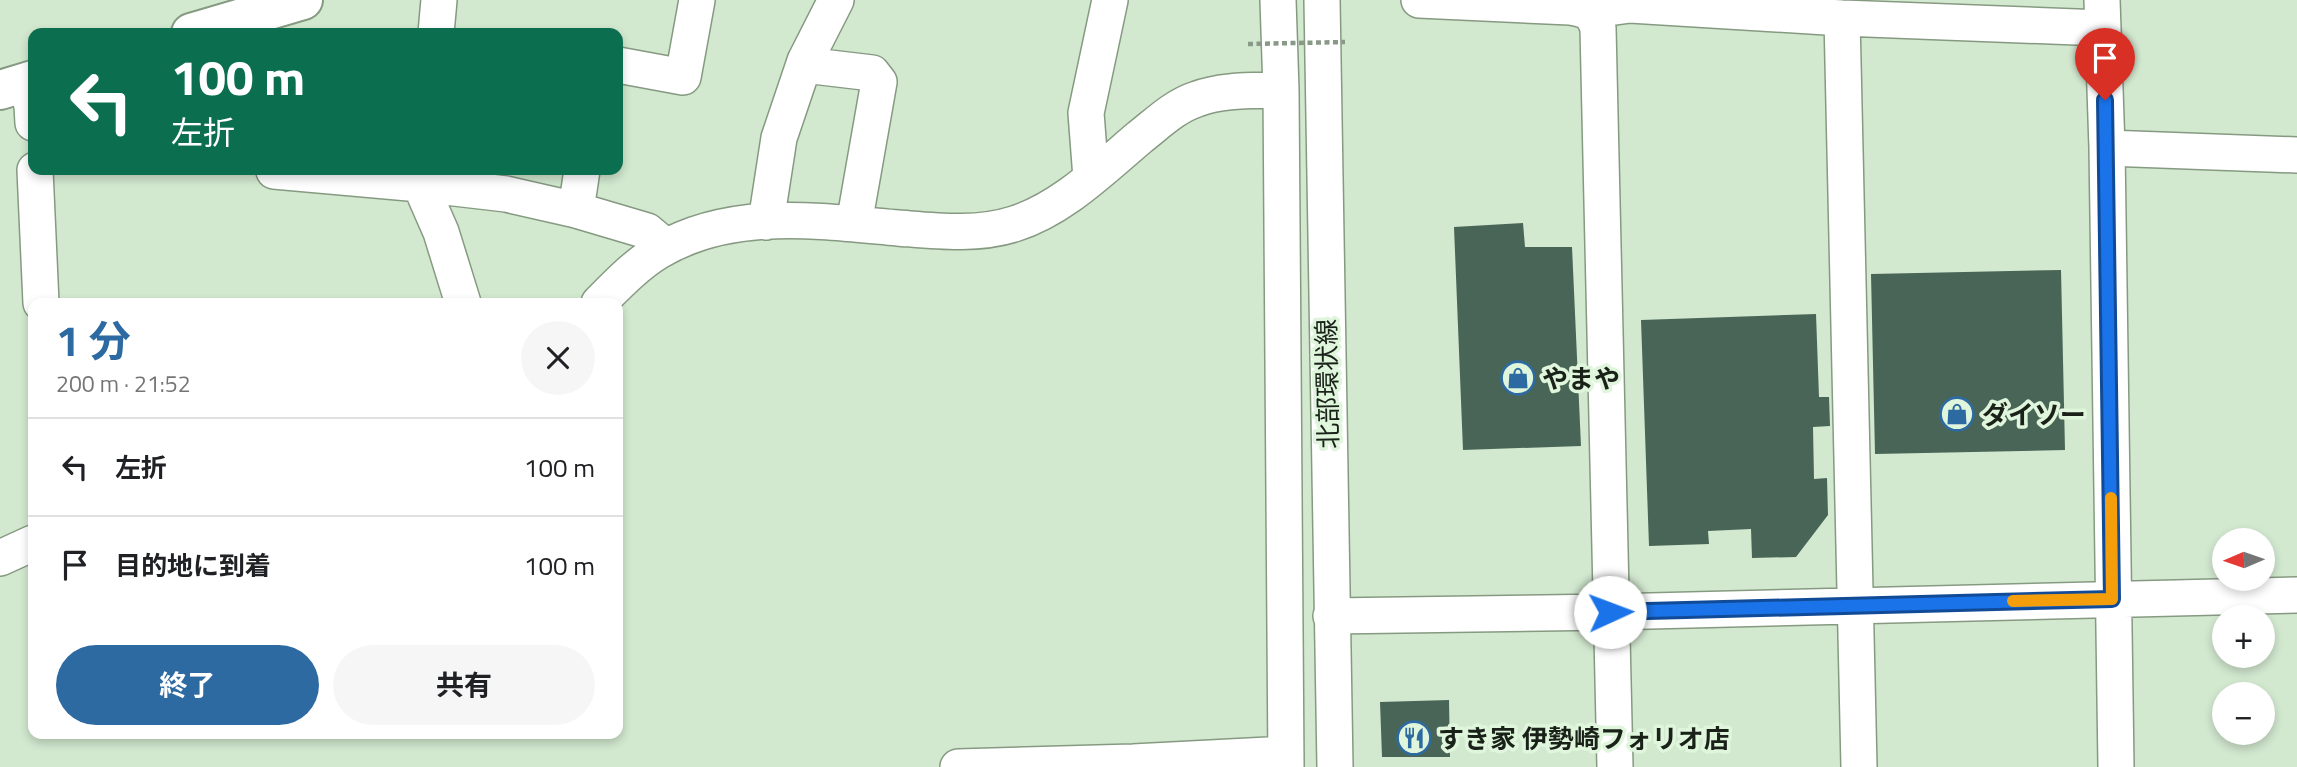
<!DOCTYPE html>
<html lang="ja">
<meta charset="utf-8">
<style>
:root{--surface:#fff;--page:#f6f6f6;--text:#202124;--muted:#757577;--line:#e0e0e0;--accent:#2e6aa2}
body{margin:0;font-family:"Titillium Web","Noto Sans JP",sans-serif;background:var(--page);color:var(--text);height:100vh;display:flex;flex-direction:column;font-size:26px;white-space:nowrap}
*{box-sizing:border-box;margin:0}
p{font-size:23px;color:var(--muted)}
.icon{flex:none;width:38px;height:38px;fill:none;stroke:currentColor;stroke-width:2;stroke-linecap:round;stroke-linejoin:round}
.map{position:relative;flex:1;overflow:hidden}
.side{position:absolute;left:28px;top:298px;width:595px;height:441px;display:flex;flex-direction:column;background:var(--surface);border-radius:14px;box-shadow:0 4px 10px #0003}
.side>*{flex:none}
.guide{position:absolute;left:28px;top:28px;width:595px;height:147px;border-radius:14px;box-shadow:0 4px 10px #0003;background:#0b6e4f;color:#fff;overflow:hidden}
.needle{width:46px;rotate:268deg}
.controls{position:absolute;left:2212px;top:528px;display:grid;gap:14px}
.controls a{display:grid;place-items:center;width:63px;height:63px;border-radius:50%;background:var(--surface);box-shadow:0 4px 10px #0003;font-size:35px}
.pin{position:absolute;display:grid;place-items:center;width:60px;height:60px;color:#fff;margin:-72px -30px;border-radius:50% 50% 50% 0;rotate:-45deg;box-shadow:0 0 7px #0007}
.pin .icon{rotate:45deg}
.me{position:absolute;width:77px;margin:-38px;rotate:88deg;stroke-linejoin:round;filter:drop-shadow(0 0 5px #0008)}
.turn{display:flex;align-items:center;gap:24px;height:147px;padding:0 28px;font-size:32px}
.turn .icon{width:91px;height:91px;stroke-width:2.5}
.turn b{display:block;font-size:49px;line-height:60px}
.round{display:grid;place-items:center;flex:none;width:74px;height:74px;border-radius:37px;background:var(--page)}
.head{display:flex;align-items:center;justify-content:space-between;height:119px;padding:0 28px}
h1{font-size:42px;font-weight:700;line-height:52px;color:var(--accent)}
.button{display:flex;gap:14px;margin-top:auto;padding:14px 28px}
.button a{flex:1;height:80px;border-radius:42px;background:var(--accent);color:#fff;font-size:28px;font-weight:700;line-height:80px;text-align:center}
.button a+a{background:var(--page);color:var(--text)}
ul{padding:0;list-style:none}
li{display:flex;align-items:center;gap:21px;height:98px;padding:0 28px;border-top:2px solid var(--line)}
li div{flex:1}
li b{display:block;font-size:26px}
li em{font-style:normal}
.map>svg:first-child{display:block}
</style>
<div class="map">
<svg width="2297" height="767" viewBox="0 0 2297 767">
<rect width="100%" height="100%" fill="#d2e8cf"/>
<path fill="#486557" d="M1523,223L1525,247H1572L1581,446L1463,450L1454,227Z
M2061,270L2065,450L1875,454L1871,274Z
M1816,314L1819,397H1829L1830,426L1813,427L1814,479L1827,478L1828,515L1796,557L1752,558L1751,529L1708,531L1709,544L1649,546L1641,320Z
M1449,700L1450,757H1382L1380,702Z"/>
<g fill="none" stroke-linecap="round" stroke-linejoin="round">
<defs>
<path id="minor" d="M1278,0L1281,90L1286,767
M1322,0L1335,767
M1419,0L1570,7C1587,10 1592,11 1598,28L1615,767
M2102,0L2107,148L2116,767
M1593,15L1608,8L1630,5L1842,18L2102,28
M1842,18L1859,767
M436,33L439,0
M805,61L836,0
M618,65L683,77L697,0
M26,82L32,106L33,123
M2107,148L2297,155
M35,170L41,303
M421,170L420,184L506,194L576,210L647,231L666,247
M274,171L420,184L441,232L463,303
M1091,178L1086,113L1110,0
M576,210L582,170
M766,222L779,138L805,61L813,66L872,73L879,82L854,224
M599,303C617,285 637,264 659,251C731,208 819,221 898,228C936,231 976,236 1014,224C1062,209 1102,169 1140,137C1158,123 1175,106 1197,99C1223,89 1254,91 1281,90
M0,558L33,543
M1331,616L1610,612L2297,595
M958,767L1133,762L1286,754"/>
<path id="major" d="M191,33L303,0
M0,90L33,80"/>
</defs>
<use href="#minor" stroke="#869a82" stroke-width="38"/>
<use href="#major" stroke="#869a82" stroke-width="42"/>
<use href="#minor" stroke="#fff" stroke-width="35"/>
<use href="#major" stroke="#fff" stroke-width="38"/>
<path stroke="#889986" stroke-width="4.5" stroke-dasharray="5 3.5" stroke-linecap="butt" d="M1248,44L1345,42"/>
</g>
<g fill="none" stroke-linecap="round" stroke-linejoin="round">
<defs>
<path id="route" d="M1610,612L2112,599L2105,100"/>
</defs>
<use href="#route" stroke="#114b97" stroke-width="18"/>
<use href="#route" stroke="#1a73e8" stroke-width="12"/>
<path stroke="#f59e0b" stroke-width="12" d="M2013,601L2112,599L2111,498"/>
</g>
<defs>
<symbol id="shop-ring" viewBox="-11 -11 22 22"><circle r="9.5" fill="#dff5dc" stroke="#2e6aa2" stroke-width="1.5"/><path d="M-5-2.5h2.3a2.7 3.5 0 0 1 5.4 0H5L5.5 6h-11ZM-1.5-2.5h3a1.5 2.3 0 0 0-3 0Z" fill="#2e6aa2"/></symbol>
<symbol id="restaurant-ring" viewBox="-11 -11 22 22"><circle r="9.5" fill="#dff5dc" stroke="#2e6aa2" stroke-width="1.5"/><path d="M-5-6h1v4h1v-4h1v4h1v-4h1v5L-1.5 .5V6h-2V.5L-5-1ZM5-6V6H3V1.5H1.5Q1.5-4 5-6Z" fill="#2e6aa2"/></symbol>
</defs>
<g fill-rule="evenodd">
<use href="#shop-ring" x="1499" y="359" width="38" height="38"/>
<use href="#shop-ring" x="1938" y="395" width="38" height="38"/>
<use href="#restaurant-ring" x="1395" y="719" width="38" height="38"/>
</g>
<g text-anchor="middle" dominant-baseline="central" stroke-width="7" stroke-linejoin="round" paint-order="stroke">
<g font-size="26" font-weight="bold" fill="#192118" stroke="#dff5dc" text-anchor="start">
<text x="1542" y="378">やまや</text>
<text x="1982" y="414">ダイソー</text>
<text x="1438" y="738">すき家 伊勢崎フォリオ店</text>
</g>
<g font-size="26" fill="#192118" stroke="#dff5dc">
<text transform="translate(1327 384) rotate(-91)">北部環状線</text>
</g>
</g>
</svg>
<div class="controls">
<a><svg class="needle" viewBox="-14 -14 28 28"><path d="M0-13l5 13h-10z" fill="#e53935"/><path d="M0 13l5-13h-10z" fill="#757577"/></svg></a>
<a>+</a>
<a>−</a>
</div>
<div class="pin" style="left:2105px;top:100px;background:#d93025"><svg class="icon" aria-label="arrive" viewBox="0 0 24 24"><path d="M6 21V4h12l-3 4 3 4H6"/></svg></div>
<svg class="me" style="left:1610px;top:612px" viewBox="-20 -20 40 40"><circle r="19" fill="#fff"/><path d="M0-13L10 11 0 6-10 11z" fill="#1a73e8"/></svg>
<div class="guide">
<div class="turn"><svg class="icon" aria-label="left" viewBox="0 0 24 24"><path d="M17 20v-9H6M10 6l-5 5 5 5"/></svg><div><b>100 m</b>左折</div></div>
</div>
<section class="side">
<div class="head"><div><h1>1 分</h1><p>200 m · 21:52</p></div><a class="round"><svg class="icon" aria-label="close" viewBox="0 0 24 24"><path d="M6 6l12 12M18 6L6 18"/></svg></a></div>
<ul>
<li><svg class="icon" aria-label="left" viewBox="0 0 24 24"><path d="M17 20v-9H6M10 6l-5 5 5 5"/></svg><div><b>左折</b></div><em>100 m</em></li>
<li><svg class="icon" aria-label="arrive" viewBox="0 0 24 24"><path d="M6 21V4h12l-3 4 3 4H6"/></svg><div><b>目的地に到着</b></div><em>100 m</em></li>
</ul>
<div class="button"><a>終了</a><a>共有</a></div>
</section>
</div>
